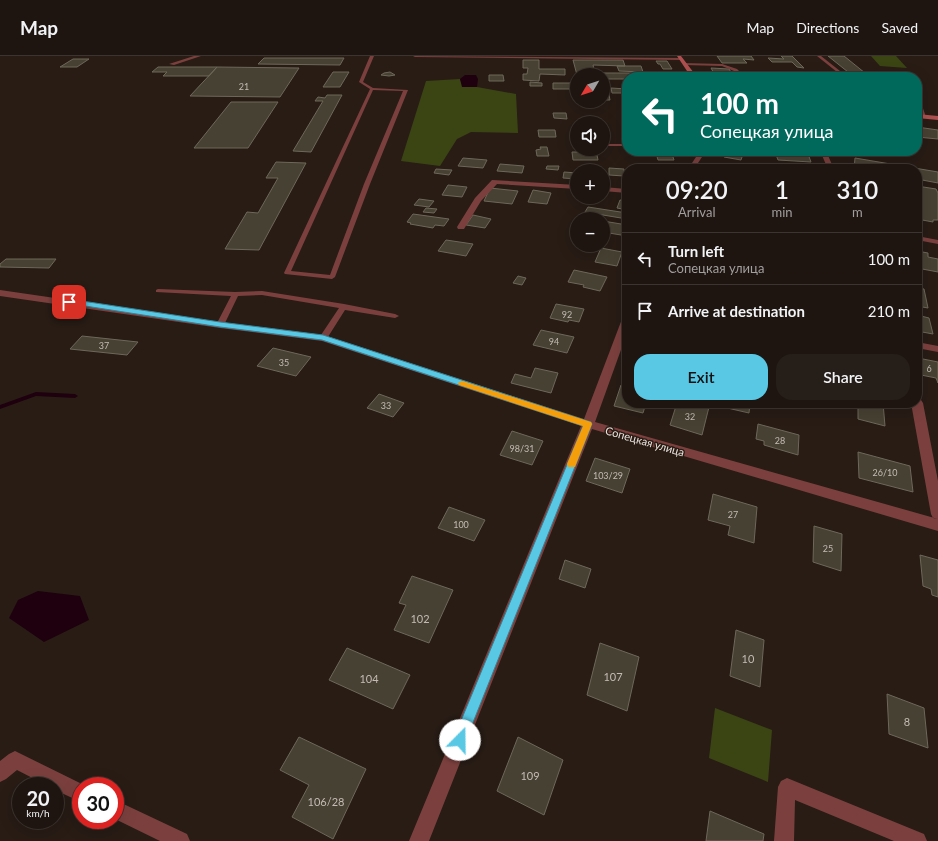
<!DOCTYPE html>
<meta charset="utf-8">
<style>
:root{--surface:#1e1510;--page:#261e19;--text:#f1f3f6;--muted:#a19f9f;--line:#3c3430;--accent:#58c8e4}
body{margin:0;font-family:Lato,sans-serif;background:var(--page);color:var(--text);height:100vh;display:flex;flex-direction:column;font-size:15px;white-space:nowrap}
*{box-sizing:border-box;margin:0}
p{font-size:13px;color:var(--muted)}
.icon{flex:none;width:22px;height:22px;fill:none;stroke:currentColor;stroke-width:2;stroke-linecap:round;stroke-linejoin:round}
.map{position:relative;flex:1;overflow:hidden}
.drawer{position:absolute;left:622px;top:108px;width:300px;height:244px;display:flex;flex-direction:column;background:var(--surface);border-radius:16px;box-shadow:0 4px 16px #0002,0 0 0 1px var(--line)}
.drawer>*{flex:none}
.guide{position:absolute;left:622px;top:16px;width:300px;height:84px;border-radius:16px;box-shadow:0 4px 16px #0002,0 0 0 1px var(--line);background:#00695c;color:#fff;overflow:hidden}
.needle{width:26px;rotate:231deg}
.buttons{position:absolute;left:570px;top:12px;display:grid;gap:8px}
.buttons a{display:grid;place-items:center;width:40px;height:40px;border-radius:50%;background:var(--surface);box-shadow:0 4px 16px #0002,0 0 0 1px var(--line);font-size:20px}
.speed{position:absolute;left:12px;top:721px;display:flex;gap:8px;font-size:20px;font-weight:700;text-align:center}
.speed>*{display:grid;place-content:center;width:52px;height:52px;border-radius:50%;background:var(--surface);box-shadow:0 4px 16px #0002,0 0 0 1px var(--line);line-height:1}
.speed small{font-size:10px;font-weight:400}
.speed .limit{border:6px solid #d22;background:#fff;color:#111}
.pin{position:absolute;display:grid;place-items:center;width:34px;height:34px;color:#fff;margin:-17px;border-radius:8px;box-shadow:0 2px 6px #0006}
.me{position:absolute;width:44px;margin:-22px;rotate:22deg;stroke-linejoin:round;filter:drop-shadow(0 0 3px #0008)}
.turn{display:flex;align-items:center;gap:14px;height:84px;padding:0 12px;font-size:18px}
.turn .icon{width:52px;height:52px;stroke-width:2.5}
.turn b{display:block;font-size:28px;line-height:34px}
.eta{display:flex;justify-content:space-evenly;align-items:center;height:68px;text-align:center}
.eta b{font-size:24px;font-weight:600;line-height:28px}
.action{display:flex;gap:8px;margin-top:auto;padding:8px 12px}
.action a{flex:1;height:46px;border-radius:16px;background:var(--accent);color:#111;font-size:16px;font-weight:600;line-height:46px;text-align:center}
.action a+a{background:var(--page);color:var(--text)}
ul{padding:0;list-style:none}
li{display:flex;align-items:center;gap:12px;height:52px;padding:0 12px;border-top:1px solid var(--line)}
li div{flex:1}
li b{display:block;font-size:15px}
li em{font-style:normal}
header{display:flex;align-items:center;gap:24px;box-sizing:border-box;height:56px;padding:0 20px;background:var(--surface);border-bottom:1px solid var(--line)}
header strong{font-size:19px}
nav{display:flex;gap:22px;margin-inline-start:auto;font-size:14px}
.map>svg:first-child{display:block}
</style>
<header>
<strong>Map</strong>
<nav><a>Map</a><a>Directions</a><a>Saved</a></nav>
</header>
<div class="map">
<svg width="938" height="785" viewBox="0 0 938 785">
<rect width="100%" height="100%" fill="#281c15"/>
<path fill="#3b4513" d="M871,0H896L907,12L880,10Z
M460,23L463,31H477L516,38L518,77L471,76L457,83L440,110L401,105L426,25Z
M715,652L772,674L768,726L709,702Z"/>
<path fill="#1e000f" d="M465,19H476L478,23L477,31H462L460,23Z
M38,535L80,540L89,564L44,586L9,562L18,544Z"/>
<g fill="none" stroke-linecap="round" stroke-linejoin="round">
<path fill="#1e000f" fill-rule="evenodd" d="M36,336L75,338L78,340L75,342L36,340L0,353V349Z"/>
</g>
<path fill="#474133" stroke="#6e6859" d="M717,0H751L754,4L743,3L747,7H722Z
M781,0H792L804,12L797,11L792,6H772L768,2L784,3Z
M828,0H844L865,17L848,16Z
M264,2H344L340,9L258,8Z
M73,3H89L77,11H60Z
M523,4H539V13H565V19L540,18L539,25L523,24V18H527L528,12H523Z
M573,4H623L625,10L593,9L595,17H629L630,21H627V23H603V19H577Z
M656,5H667L672,13H663L660,8H658Z
M617,10H641L643,16L619,15Z
M158,11H217L209,20H163L167,16H152Z
M217,11L299,12L280,41L190,40Z
M711,12L729,13L733,19L748,21H716Z
M333,16H349L340,31H323Z
M390,16L395,19L389,20L381,19L384,17Z
M629,17L674,18L676,21H630Z
M489,19H503L504,25H489Z
M530,26L542,27V30H530Z
M553,27H577V33H553Z
M603,28H607L610,44H603Z
M611,32L627,33V37H612Z
M327,39H342L311,96L293,95L323,45H315L318,41L325,42Z
M231,46H278L248,92H194Z
M553,57H566L567,63L554,62Z
M917,71L938,74V83L917,81Z
M538,74H555L556,81H539Z
M540,91H547L549,100H537L536,94L541,93Z
M727,95H729L743,98L741,104L724,101Z
M846,95H873L874,99L846,96Z
M572,96H592L593,98L597,99L598,104H573Z
M775,96L808,98L811,106L778,104Z
M656,97L672,98L674,104H658Z
M463,102L487,104L483,112L458,110Z
M855,102L938,116V127L917,123V113H854Z
M276,106L306,107L259,194L225,193L247,156L258,157L278,122H266Z
M500,108L524,110L522,117L497,115Z
M646,108L657,109V113H646Z
M547,110H559L558,114L546,113Z
M609,112L624,113V120L609,119Z
M436,113L452,114L449,119L434,117Z
M564,116L577,117V123L563,122Z
M448,129L467,131L462,141L442,139Z
M917,130L936,133L938,137V164H933V166L917,163Z
M490,132L518,135L512,148L484,145Z
M533,134L551,137L547,148L528,146Z
M419,143L434,145L429,151L414,149Z
M620,144L627,145V154L617,152Z
M588,151L627,157V163L585,156Z
M426,152L437,153L434,157L423,156Z
M413,158L449,163L444,170L435,169L433,172L410,168L411,167L407,166Z
M473,159L491,163L485,172L466,169Z
M603,165L627,169V180L603,176Z
M446,184L473,188L466,200L438,195Z
M601,192L622,196L617,210L595,206Z
M917,195L928,197V201L938,203V216L917,212Z
M6,203H56L49,212L0,211V208Z
M574,214L607,221L600,235L583,231L584,229L568,226Z
M518,220L526,222L522,229L513,227Z
M917,232L924,233L928,252L917,250Z
M556,248L584,253L579,266L569,264L568,266L550,262Z
M917,259L929,262L933,278L917,275Z
M541,274L574,281L567,297L533,289Z
M82,280L138,286L127,299L70,293Z
M273,292L311,301L296,320L257,310Z
M918,302L938,306V327L936,322L921,319Z
M535,312L558,317L551,337L511,327L515,318L531,322Z
M621,329L627,331V347H646L643,357L614,350Z
M379,338L404,347L393,361L367,352Z
M677,347H694L709,351L702,379L670,369Z
M723,347H750L749,357L723,351Z
M858,347H883L885,370L858,363Z
M758,368L799,379L798,399L764,389V385L756,383Z
M512,375L543,385L532,409L500,399Z
M858,396L910,410L913,436L859,422Z
M595,402L630,413L622,437L586,425Z
M713,438L757,451L754,487L728,479L730,470L708,464Z
M449,451L485,464L474,485L438,472Z
M814,470L842,478L841,515L813,506Z
M920,499L938,504V541L932,539L931,533L923,530Z
M565,504L591,513L585,532L559,523Z
M412,520L453,534L429,587L394,574L406,549L399,547Z
M736,574L764,584L760,631L730,620Z
M600,587L639,601L627,655L587,639Z
M347,592L410,619L393,653L329,624Z
M887,638L924,652L928,692L889,678Z
M299,681L366,713L333,783L292,761L309,729L280,714Z
M518,681L563,704L544,759L497,735Z
M710,755L764,778L763,785H706Z"/>
<g fill="none" stroke-linecap="round" stroke-linejoin="round">
<path fill="#7b403e" fill-rule="evenodd" d="M370,0H374L363,26L373,32L408,34L370,128L335,221L332,223L285,218L284,217L370,33L359,26ZM373,34L403,35L364,128L330,219L291,215Z
M817,0H821L840,15V21H834L837,19V16Z
M683,7L722,8L737,13L741,17L767,21L740,19L734,15L722,10L684,9Z
M917,40L919,41L926,61L922,60L917,47Z
M603,88H627V90H603Z
M158,233L235,236L262,235L344,248L395,258L399,260L395,262L345,254L326,284H323L319,282L339,252L262,239L238,240L224,269L220,271L216,269L231,240L156,236V234Z"/>
<path fill="#7b403e" fill-rule="evenodd" d="M194,0H201L174,9L169,8Z
M413,0L681,2L683,3L681,4L415,1Z
M700,95H706L694,113H688Z
M820,95H826L834,113H828Z
M492,124L577,129V133L497,128L481,145L464,173H458L457,171L475,142Z
M603,131L627,133V137L603,135Z
M917,180L938,184V188L917,184Z
M0,234L220,266L323,279L584,363L622,263L627,260V277L595,366L938,463V475L592,373L429,785H409L581,370L322,285L220,272L0,240Z
M917,286L938,290V296L917,292Z
M917,343L921,344L923,347L938,425V463L933,462L931,458L911,347H917Z
M15,695L86,730H81V746L55,734V730H48L17,714L6,723L0,726V705L9,698Z
M787,722L924,778L927,785H894L795,744L794,785H774L778,731L781,725Z
M115,744L187,778L190,785H160L115,763Z"/>
<path fill="#ad504f" fill-rule="evenodd" d="M677,0H681L697,21H691Z
M917,58L938,60V64L917,62Z"/>
</g>
<path fill="#58c8e4" stroke="#398294" d="M69,243L220,266L323,279L591,366L592,368L464,689L460,691L455,689L453,684L583,370L322,284L220,271L66,247L65,246Z"/>
<path fill="#f59e0b" d="M462,325L591,366L592,368L575,411H568L567,408L583,370L459,329L458,327Z"/>
<g text-anchor="middle" dominant-baseline="central" stroke-width="3" stroke-linejoin="round" paint-order="stroke">
<g font-size="9" fill="#c4bbb4">
<text x="244" y="30">21</text>
<text x="567" y="258">92</text>
<text x="554" y="285">94</text>
<text x="104" y="289">37</text>
<text x="284" y="306">35</text>
<text x="929" y="312">6</text>
<text x="386" y="349">33</text>
<text x="690" y="360">32</text>
<text x="780" y="384">28</text>
<text x="522" y="392">98/31</text>
<text x="885" y="416">26/10</text>
<text x="608" y="419">103/29</text>
<text x="733" y="458">27</text>
<text x="461" y="468">100</text>
<text x="828" y="492">25</text>
</g>
<g font-size="11" fill="#ede4df" stroke="#281c15">
<text transform="translate(645 385) rotate(16)">Сопецкая улица</text>
</g>
<g font-size="11" fill="#c4bbb4">
<text x="420" y="562">102</text>
<text x="748" y="602">10</text>
<text x="613" y="620">107</text>
<text x="369" y="622">104</text>
<text x="907" y="665">8</text>
<text x="530" y="719">109</text>
<text x="326" y="745">106/28</text>
</g>
</g>
</svg>
<div class="buttons">
<a><svg class="needle" viewBox="-14 -14 28 28"><path d="M0-13l5 13h-10z" fill="#e53935"/><path d="M0 13l5-13h-10z" fill="#a19f9f"/></svg></a>
<a><svg class="icon" aria-label="sound" viewBox="0 0 24 24"><path d="M4 9h4l5-4v14l-5-4H4zM17 9q2 3 0 6"/></svg></a>
<a>+</a>
<a>−</a>
</div>
<div class="speed"><div>20<small>km/h</small></div><div class="limit">30</div></div>
<div class="pin" style="left:69px;top:246px;background:#d93025"><svg class="icon" aria-label="arrive" viewBox="0 0 24 24"><path d="M6 21V4h12l-3 4 3 4H6"/></svg></div>
<svg class="me" style="left:460px;top:684px" viewBox="-20 -20 40 40"><circle r="19" fill="#fff"/><path d="M0-13L10 11 0 6-10 11z" fill="#58c8e4"/></svg>
<div class="guide">
<div class="turn"><svg class="icon" aria-label="left" viewBox="0 0 24 24"><path d="M17 20v-9H6M10 6l-5 5 5 5"/></svg><div><b>100 m</b>Сопецкая улица</div></div>
</div>
<section class="drawer">
<div class="eta">
<div><b>09:20</b><p>Arrival</p></div>
<div><b>1</b><p>min</p></div>
<div><b>310</b><p>m</p></div>
</div>
<ul>
<li><svg class="icon" aria-label="left" viewBox="0 0 24 24"><path d="M17 20v-9H6M10 6l-5 5 5 5"/></svg><div><b>Turn left</b><p>Сопецкая улица</p></div><em>100 m</em></li>
<li><svg class="icon" aria-label="arrive" viewBox="0 0 24 24"><path d="M6 21V4h12l-3 4 3 4H6"/></svg><div><b>Arrive at destination</b></div><em>210 m</em></li>
</ul>
<div class="action"><a>Exit</a><a>Share</a></div>
</section>
</div>
